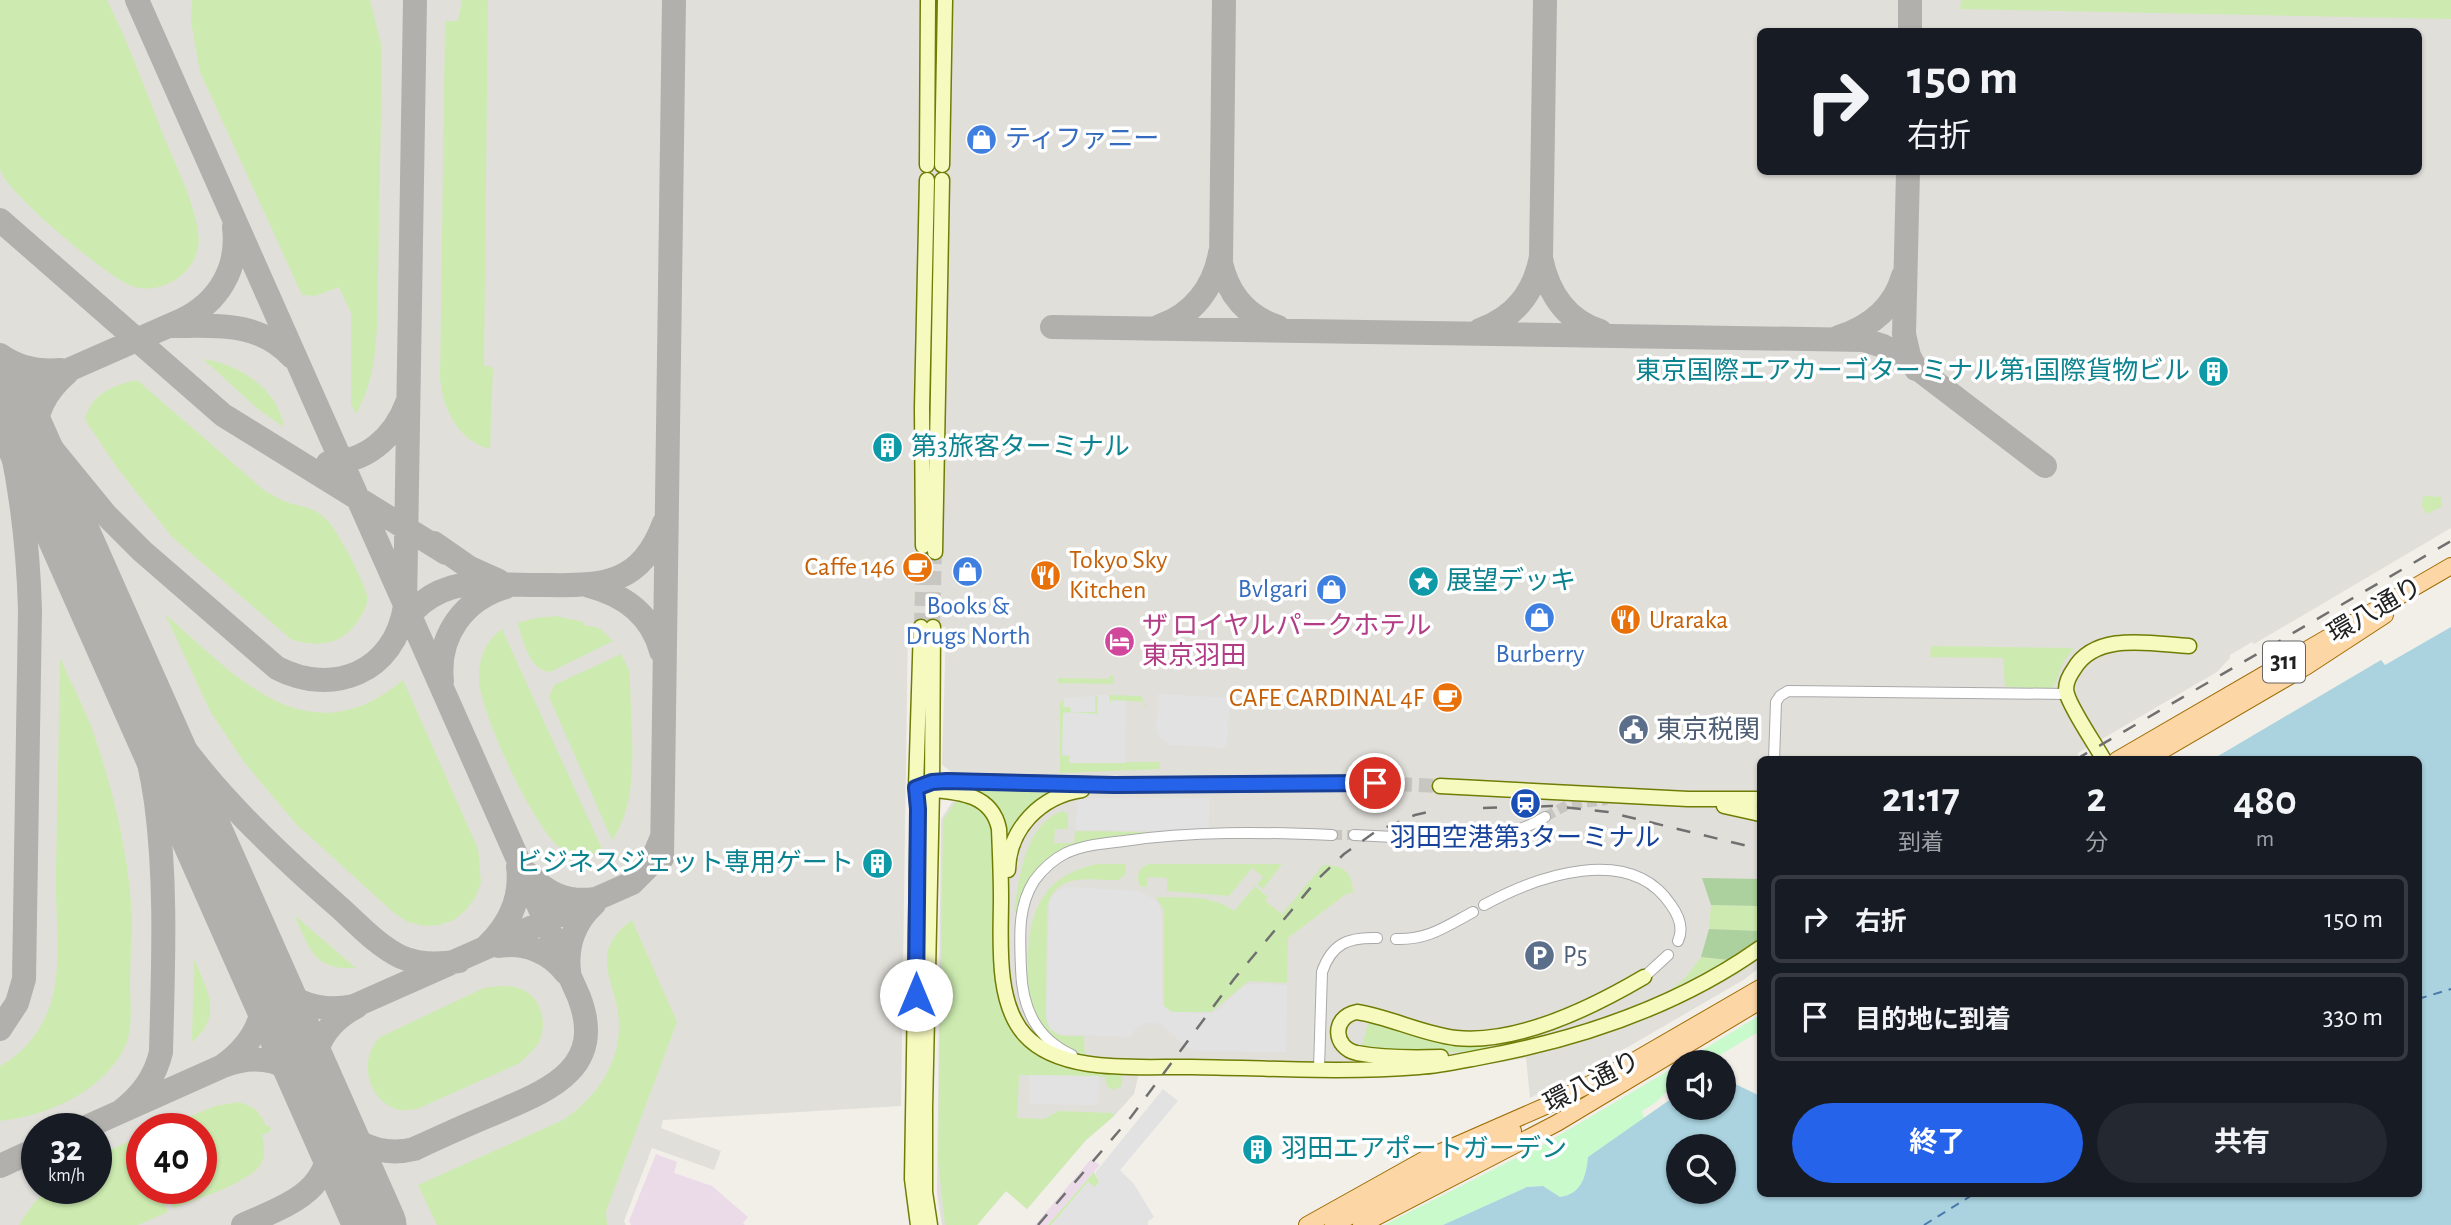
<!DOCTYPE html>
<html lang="ja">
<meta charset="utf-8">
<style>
:root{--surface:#171b24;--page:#242831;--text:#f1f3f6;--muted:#9ea1a6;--line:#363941;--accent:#2563eb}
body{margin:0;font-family:"Alegreya Sans","Noto Sans JP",sans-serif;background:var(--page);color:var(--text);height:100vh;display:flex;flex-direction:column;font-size:26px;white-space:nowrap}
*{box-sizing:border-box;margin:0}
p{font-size:23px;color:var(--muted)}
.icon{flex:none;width:38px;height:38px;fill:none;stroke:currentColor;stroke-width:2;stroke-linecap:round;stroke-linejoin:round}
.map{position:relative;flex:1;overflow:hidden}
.side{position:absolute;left:1757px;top:756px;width:665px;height:441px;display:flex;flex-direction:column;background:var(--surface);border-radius:10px;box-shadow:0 2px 5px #0004}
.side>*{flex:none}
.top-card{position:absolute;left:1757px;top:28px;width:665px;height:147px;border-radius:10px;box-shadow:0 2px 5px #0004;background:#171b24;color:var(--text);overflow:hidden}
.tools{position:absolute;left:1666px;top:1050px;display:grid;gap:14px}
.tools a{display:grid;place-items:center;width:70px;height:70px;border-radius:50%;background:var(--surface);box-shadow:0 2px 5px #0004;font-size:35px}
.speed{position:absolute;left:21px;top:1113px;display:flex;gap:14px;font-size:35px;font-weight:700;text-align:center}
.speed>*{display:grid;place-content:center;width:91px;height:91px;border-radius:50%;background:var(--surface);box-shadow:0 2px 5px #0004;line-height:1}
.speed small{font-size:18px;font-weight:400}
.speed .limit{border:10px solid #d22;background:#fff;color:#111}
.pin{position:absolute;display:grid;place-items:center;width:60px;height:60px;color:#fff;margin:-30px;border:4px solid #fff;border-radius:50%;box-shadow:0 2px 7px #0007}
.me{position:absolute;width:77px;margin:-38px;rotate:0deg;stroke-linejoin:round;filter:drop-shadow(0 0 5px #0008)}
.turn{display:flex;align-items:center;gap:24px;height:147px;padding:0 35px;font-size:32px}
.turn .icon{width:91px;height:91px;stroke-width:2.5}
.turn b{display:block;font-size:49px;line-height:60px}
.eta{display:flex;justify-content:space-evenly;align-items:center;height:119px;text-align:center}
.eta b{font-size:42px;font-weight:700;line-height:49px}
.button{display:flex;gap:14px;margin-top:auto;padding:14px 35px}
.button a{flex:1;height:80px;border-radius:42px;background:var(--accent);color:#fff;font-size:28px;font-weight:700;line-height:80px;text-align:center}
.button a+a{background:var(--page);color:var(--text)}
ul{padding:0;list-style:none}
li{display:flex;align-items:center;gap:21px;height:88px;margin:0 14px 10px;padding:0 21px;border:4px solid var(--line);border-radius:10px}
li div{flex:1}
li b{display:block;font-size:26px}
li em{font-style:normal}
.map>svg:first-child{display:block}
</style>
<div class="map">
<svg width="2451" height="1225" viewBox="0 0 2451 1225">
<rect width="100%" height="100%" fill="#f2efe9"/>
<path fill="#ebdbe8" d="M656,1154L677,1162L674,1173L712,1186L748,1217L743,1223L745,1225H631L629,1221Z
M1091,1159L1100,1165L1048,1225H1035Z"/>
<path fill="#e1dfda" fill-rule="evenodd" d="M0,0H2451V528L2254,644L2252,642L2230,655V658L2217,672L2078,753L2079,759L1760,760V967L1745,979L1609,1058L1530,1098L1526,1058L1454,1070L1376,1076L1139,1073L1134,1094L1114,1116L1086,1140L1027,1209L1006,1191L977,1225H942L937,1193L941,819L953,801L950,771L942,765L946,627L908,626L901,1106L663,1120L661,1128L721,1151L714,1170L652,1148L624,1221L626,1225H0ZM1760,32H2418V172H1760ZM37,1129H96V1188H37ZM142,1129H201V1188H142Z"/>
<path fill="#cdebb0" d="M0,0H107C129,44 146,91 164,137C175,163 203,220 198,247C193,277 157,297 129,285C106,275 4,191 0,169C0,155 0,137 0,122C0,81 0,41 0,0Z
M192,0H370L381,44L382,63L377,327C375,359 372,386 356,414L351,404V313L339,287L315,296L302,295L200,72L191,21Z
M462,0H488L484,365L493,368L490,449C457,440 443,409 440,378L445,21H458Z
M1961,0H2451V19L1960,9Z
M203,359C239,364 278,389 284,427L259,410Z
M137,380L265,491C273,495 281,500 289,503C305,507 315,508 327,520C338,531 364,581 367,596C368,603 365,610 361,616C344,644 323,648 292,640L172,537L118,469L85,420C90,394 114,385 137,380Z
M2423,496L2442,497L2441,507L2426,514L2422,506Z
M165,614C236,676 307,760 403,680L478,849L481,882L476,896L466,910L454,920L439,925L424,926L408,922L394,913L296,824L244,762L210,711Z
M556,616L584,622V625L599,628L613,641L550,672C528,670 524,640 517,623L536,618Z
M502,629L603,851C591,855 578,858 566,852C537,838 481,714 479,681C478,660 485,641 502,629Z
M1931,646L2074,648L2064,661L2054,686L2048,689L2005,687L2003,658L1930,657Z
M621,654L629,670L630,678C630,724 642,800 612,840L549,697L554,685Z
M60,658C70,681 82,703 91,726C112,784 131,861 132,923C132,943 130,962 130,982C130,1004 134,1028 124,1049C100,1093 47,1116 0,1121V1066C28,1051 48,1022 54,990C61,957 55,908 56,873C57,801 59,730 60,658Z
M1110,675L1114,676L1113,683L1110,684L1058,683V678L1109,679Z
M1109,695L1141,696L1147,708H1145L1144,702L1111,700V707Z
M1095,696H1098L1097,714L1063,713L1070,762H1160V769L1060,773V703L1064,699V706L1095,712Z
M970,788H1061L1033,805L1009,838C1006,833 1007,828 1005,822C1002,804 987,793 970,788Z
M956,801C976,801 986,812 993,830L1000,1000C1024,1066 1054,1069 1119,1070L1122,1074V1086L1113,1090L1107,1086L1105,1077L1019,1075L1017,1118L1044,1119L1059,1111L1113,1113L1114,1116L1086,1140L1027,1209L1006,1191L977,1225H945L938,1160L943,820Z
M1062,811L1068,814V829H1055L1054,843H1074L1075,831L1155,832C1092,841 1036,838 1016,912L1014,911C1020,877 1024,825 1062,811Z
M1098,864H1126L1125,874L1119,880C1089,880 1052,871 1047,911L1046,1018C1051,1039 1066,1036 1084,1036L1085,1056C1068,1050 1051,1041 1040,1026C1029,1010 1028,988 1028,969C1027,916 1040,875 1098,864Z
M1149,864H1282L1263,889L1257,884L1263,877L1252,868L1229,896L1167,891V878L1148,877L1147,887L1140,886C1135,876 1139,867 1149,864Z
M1323,865C1343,865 1353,872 1353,893L1346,894L1288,938L1287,983L1249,981L1211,1012H1172L1164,1006V917L1163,909L1156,897C1183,898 1211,894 1234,911L1255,886L1268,897L1265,901L1282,914Z
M1711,905L1760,906V931L1709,929Z
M294,915L356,968C312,970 311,950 294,915Z
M632,920L677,1022L606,1211L607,1225H437L418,1185L563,1120C596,1098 620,1064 619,1023C618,982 585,955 632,920Z
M1701,957L1729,960L1670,990L1685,978Z
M194,958C207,991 224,1015 192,1042Z
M499,986C506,986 514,986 521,989C541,996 548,1024 539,1042C534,1050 526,1057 520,1063L417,1109C412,1109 405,1111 400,1110C368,1103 357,1060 380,1037L484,988Z
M1368,1023L1456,1044L1487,1042L1488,1049C1446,1055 1404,1052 1362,1046Z
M238,1102C253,1106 261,1112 266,1126H270L271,1131L262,1135C264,1144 266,1154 262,1162C252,1183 194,1200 173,1208L164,1188H201V1129H160L215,1106Z
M135,1139L142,1154V1188H157L168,1212L138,1225H19C45,1183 50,1188 96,1188V1156Z
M1094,1172L1099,1182L1095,1188L1088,1182L1051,1225H1048Z"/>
<path fill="#add19e" d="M1702,878L1760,879V906L1711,905Z
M1709,929L1760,931V939L1729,960L1701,957Z"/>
<path fill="#c8facc" d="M1760,1015V1031L1708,1062H1683Z
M1678,1065V1080L1655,1103L1642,1111L1644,1118L1588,1157C1586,1176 1582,1194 1560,1197L1543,1186L1527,1187L1443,1225H1384L1546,1143Z"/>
<path fill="#e2e2e2" d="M1158,694L1230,698L1227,748L1170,745L1161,739L1156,732Z
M1098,695H1109L1110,707L1111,700L1126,701L1125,763H1069L1070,756L1062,755L1063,713L1071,712L1070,707H1063L1064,698L1095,696V712H1071L1097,714Z
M1077,798H1210L1209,831L1076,830Z
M1067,887L1138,891L1154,899L1160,907L1162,920V999L1164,1006L1171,1012L1211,1013L1220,1009L1243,986L1250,984L1287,985L1286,1052L1194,1051L1187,1048L1161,1024L1148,1022L1137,1027L1131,1037L1059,1034L1050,1029L1046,1017L1049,903L1052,896L1059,890Z
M1029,1075L1099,1076L1098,1105L1029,1104Z
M1163,1089L1178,1101L1120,1170L1134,1184L1154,1217L1148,1221V1225H1051L1088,1182L1095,1187L1099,1182L1095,1173Z"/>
<path fill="#aad3df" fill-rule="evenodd" d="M2451,627V1225H1443L1527,1187L1543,1186L1560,1197C1582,1194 1586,1176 1588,1157L1668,1101L1678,1097V1108H1724V1081L1727,1080L1760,1096V1194H2418V760L2213,759L2381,660L2385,665ZM1678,1146H1724V1192H1678Z"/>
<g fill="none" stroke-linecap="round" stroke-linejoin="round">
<path stroke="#4a7aab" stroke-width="2" stroke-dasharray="9 7" stroke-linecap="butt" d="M2418,999L2451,989
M1924,1225L1974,1194"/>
<path stroke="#b1b0ac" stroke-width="24" d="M137,0L579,997C607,1070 546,1091 493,1114C466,1125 440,1137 414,1149C379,1158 351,1142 328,1117
M1224,0L1221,263C1228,294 1247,317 1278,327
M1910,32V0
M1908,172L1904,334L1909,356L1916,369
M0,220L223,415L446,553
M1541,258C1548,292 1565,320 1600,331
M173,326C217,326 259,321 292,357
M1160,326C1193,315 1214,287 1220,253
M1052,327L1864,340L1883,346L1901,356L2045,466
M1480,330C1515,317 1534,293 1541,257L1545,0
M1839,337C1870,327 1894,308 1903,276
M0,355C18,368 39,372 61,370
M0,372L48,444L106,515L142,551L277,668C333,697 395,672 405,606L415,0
M0,399C19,469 28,538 30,610L24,979L17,1003L0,1029
M0,400L182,320C219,302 239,268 234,227
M328,463C366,462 394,438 407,403
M38,466C29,430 38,398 66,374
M434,543L470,568L499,581
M589,586C624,595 651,614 661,651
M402,626C417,601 442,586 471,584C496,584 521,585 547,585C605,586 641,584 664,523
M114,637C131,691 148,746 156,802C167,885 163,968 161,1052C155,1078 141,1096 120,1112
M135,674C186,766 260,838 339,907C358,924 378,946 401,957C420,965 439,965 459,961
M442,681C437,636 464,599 506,587
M662,858L674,0
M527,873C546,893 567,903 594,899
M487,946C510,924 522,898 518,866
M499,946C525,942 550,952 566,973
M259,964C280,999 315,1014 354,1006L632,883L650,865L662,837
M569,971C566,945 575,921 594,904
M224,1065C259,1039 270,1008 260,966
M316,1093C307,1056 322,1025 356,1007
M82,1129L223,1066C260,1052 292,1061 316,1093
M0,1166L37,1149
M243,1225C297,1201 339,1188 328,1117"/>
<path stroke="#b1b0ac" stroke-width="63" d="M0,380L375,1225"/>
<path stroke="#c8c6c1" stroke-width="10" stroke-dasharray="10 5" stroke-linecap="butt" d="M1545,817L1567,805L1607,800
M1332,835H1354
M1394,837L1414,838"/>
<path stroke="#c8c6c1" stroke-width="14" stroke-dasharray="14 7" stroke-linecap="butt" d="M921,627L923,546
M933,627L935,552
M1377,783L1440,786"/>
<defs>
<path id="street" d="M1774,760L1776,702L1780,696L1788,691L2067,694
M1354,835L1394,837
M1414,838C1461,839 1503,843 1545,817
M1484,905C1537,876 1630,843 1671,905C1679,916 1684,928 1678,941
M1396,939C1428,940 1445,927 1473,912
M1644,977L1668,955
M1072,1055C1035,1038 1022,1007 1021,969C1020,938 1017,908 1034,881C1042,870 1054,859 1066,853C1084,845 1105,843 1124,841C1192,831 1263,832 1332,835
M1319,1068L1322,972C1332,943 1349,937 1377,938"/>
<path id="secondary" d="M927,165L928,0
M942,165L945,0
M923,546L922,408L927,180
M935,552L942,180
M2104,760C2095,744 2071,709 2067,694C2064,685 2069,676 2074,669C2096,631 2153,644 2189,646
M924,785L947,781L1115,785L1377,783
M1440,786L1688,799H1760
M916,788C948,792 991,789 999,829C1000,852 1001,875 1001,898C1001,939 995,1002 1025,1035C1061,1075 1141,1066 1191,1067C1267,1068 1344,1073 1419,1067C1440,1066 1461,1061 1482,1057C1580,1039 1678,1006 1760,948
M1724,806L1760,814
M1008,870C1009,828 1041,796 1082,790
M1441,1057C1414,1058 1384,1058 1357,1053C1333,1048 1331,1017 1357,1012C1390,1017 1422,1034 1456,1038C1517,1044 1593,1007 1644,977
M918,1225L912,1179L918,809L916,788L921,627
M930,1225L925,1192V1108L932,790L933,627"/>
<path id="primary" d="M2117,760L2451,566
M2146,760L2307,666L2385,615
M1307,1225L1427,1158L1548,1105L1620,1069L1760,988
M1333,1225L1513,1131
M1361,1225L1557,1123L1760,1001"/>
</defs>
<use href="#street" stroke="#a9a9a9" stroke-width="12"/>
<use href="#secondary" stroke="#707d05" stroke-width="17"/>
<use href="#primary" stroke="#a06b00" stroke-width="18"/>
<use href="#street" stroke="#fff" stroke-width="10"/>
<use href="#secondary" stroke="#f7fabf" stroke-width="14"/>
<use href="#primary" stroke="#fcd6a4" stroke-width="16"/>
<path stroke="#707070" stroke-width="2.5" stroke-dasharray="14 14" stroke-linecap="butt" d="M2075,760L2451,541
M1483,808L1552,806L1608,812L1760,849
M1038,1225L1131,1117L1234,979L1317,880L1344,854L1375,832L1415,815L1436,810"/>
</g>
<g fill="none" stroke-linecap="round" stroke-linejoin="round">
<defs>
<path id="route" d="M916,995L918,809L916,788L932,782L947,781L1115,785L1375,783"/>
</defs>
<use href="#route" stroke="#184099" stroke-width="18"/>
<use href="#route" stroke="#2563eb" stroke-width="12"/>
</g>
<defs>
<symbol id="shop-disc" viewBox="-11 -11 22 22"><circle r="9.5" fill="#3f7fe0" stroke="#fff"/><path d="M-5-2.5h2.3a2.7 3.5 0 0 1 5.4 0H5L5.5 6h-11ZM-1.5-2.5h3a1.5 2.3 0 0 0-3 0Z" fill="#fff"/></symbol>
<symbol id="building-disc" viewBox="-11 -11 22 22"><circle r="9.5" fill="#0f9aa8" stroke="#fff"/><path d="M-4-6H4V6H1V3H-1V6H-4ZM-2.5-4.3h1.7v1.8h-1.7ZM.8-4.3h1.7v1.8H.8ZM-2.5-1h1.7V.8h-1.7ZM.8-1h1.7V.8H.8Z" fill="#fff"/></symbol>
<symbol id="cafe-disc" viewBox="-11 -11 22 22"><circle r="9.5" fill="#e8710a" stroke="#fff"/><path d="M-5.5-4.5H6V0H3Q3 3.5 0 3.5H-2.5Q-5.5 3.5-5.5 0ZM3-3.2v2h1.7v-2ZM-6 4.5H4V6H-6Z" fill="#fff"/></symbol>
<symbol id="restaurant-disc" viewBox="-11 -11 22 22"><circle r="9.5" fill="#e8710a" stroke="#fff"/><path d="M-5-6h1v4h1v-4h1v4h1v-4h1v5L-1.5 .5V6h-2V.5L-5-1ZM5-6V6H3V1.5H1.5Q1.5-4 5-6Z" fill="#fff"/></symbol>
<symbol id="sight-disc" viewBox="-11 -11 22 22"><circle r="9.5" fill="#0f9aa8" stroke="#fff"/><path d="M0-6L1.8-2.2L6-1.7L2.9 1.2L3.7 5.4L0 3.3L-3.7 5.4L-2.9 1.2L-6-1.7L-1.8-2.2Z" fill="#fff"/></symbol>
<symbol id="hotel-disc" viewBox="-11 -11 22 22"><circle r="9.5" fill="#d1479c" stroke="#fff"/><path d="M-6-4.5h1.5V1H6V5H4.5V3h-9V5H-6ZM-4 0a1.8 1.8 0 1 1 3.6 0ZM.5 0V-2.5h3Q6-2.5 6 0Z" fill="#fff"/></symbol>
<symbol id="civic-disc" viewBox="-11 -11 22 22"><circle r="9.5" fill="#5c6f8a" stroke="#fff"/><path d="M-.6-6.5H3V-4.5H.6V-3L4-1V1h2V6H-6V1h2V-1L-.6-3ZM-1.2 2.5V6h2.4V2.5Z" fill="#fff"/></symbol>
<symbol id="station-disc" viewBox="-11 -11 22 22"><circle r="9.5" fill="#1a4fb4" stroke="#fff"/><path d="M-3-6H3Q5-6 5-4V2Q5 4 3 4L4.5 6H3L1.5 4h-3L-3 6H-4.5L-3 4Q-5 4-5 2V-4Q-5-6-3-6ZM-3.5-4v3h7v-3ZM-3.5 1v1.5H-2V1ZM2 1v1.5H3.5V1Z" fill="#fff"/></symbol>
<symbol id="parking-disc" viewBox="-11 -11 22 22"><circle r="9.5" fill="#5c6f8a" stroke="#fff"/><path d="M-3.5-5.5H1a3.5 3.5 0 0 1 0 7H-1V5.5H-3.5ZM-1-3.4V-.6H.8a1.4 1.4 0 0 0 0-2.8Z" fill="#fff"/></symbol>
</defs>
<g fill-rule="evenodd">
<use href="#shop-disc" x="964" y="122" width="35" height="35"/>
<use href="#building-disc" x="2196" y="354" width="35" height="35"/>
<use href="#building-disc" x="870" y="430" width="35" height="35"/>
<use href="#cafe-disc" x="900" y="550" width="35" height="35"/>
<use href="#shop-disc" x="950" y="554" width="35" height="35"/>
<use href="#restaurant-disc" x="1028" y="558" width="35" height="35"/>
<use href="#sight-disc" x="1406" y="564" width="35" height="35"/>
<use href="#shop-disc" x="1314" y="572" width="35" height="35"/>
<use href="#shop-disc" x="1522" y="600" width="35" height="35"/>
<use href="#restaurant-disc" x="1608" y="602" width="35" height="35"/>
<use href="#hotel-disc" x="1102" y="624" width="35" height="35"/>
<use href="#cafe-disc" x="1430" y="680" width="35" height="35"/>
<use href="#civic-disc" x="1616" y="712" width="35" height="35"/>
<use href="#station-disc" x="1508" y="786" width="35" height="35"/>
<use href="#building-disc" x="860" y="846" width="35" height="35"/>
<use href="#parking-disc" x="1522" y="938" width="35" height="35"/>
<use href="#building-disc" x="1240" y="1132" width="35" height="35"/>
</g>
<g text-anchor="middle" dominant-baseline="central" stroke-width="7" stroke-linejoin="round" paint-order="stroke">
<rect fill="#fff" stroke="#646464" stroke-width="2" x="2263" y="641.5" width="42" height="41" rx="5"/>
<g font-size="24" font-weight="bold" fill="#222">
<text x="2284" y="662">311</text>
</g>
<g font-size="26" fill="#366cbe" stroke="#fff">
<text x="1005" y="139" text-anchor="start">ティファニー</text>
<text x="1308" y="589" text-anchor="end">Bvlgari</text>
<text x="968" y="606">Books &amp;<tspan x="968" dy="30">Drugs North</tspan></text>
<text x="1540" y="654">Burberry</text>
</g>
<g font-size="26" fill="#0d838f" stroke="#fff" text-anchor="start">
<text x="2190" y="371" text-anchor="end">東京国際エアカーゴターミナル第1国際貨物ビル</text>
<text x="911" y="447">第3旅客ターミナル</text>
<text x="1446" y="581">展望デッキ</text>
<text x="854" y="863" text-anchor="end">ビジネスジェット専用ゲート</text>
<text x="1281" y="1149">羽田エアポートガーデン</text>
</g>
<g font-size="26" fill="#c56008" stroke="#fff" text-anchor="start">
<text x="1069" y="560">Tokyo Sky<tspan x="1069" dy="30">Kitchen</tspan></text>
<text x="895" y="567" text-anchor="end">Caffe 146</text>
<text x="1649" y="620">Uraraka</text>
<text x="1424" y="698" text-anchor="end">CAFE CARDINAL 4F</text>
</g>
<g font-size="26" fill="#222" stroke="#fff">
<text transform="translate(2375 610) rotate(-30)">環八通り</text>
<text transform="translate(1592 1082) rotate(-27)">環八通り</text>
</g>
<g font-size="26" fill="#b23c85" stroke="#fff" text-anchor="start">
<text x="1142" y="626">ザ ロイヤルパークホテル<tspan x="1142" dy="30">東京羽田</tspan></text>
</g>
<g font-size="26" fill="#4e5e75" stroke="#fff" text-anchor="start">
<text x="1656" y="730">東京税関</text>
<text x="1563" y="955">P5</text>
</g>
<g font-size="26" fill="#164399" stroke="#fff">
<text x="1525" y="838">羽田空港第3ターミナル</text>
</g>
</g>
</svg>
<div class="tools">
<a><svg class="icon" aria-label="sound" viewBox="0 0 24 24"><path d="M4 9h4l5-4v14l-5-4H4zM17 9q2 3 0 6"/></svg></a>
<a><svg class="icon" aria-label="search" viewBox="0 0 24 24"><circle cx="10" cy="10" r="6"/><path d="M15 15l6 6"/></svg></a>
</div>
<div class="speed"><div>32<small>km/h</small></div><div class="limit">40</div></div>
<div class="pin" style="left:1375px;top:783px;background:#d93025"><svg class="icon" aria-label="arrive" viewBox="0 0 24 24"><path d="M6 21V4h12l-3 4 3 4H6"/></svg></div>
<svg class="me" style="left:916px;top:995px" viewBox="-20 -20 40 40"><circle r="19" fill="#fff"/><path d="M0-13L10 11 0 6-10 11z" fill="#2563eb"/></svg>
<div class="top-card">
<div class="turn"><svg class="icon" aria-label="right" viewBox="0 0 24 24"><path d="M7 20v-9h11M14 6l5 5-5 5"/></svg><div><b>150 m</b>右折</div></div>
</div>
<section class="side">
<div class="eta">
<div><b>21:17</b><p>到着</p></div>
<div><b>2</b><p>分</p></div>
<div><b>480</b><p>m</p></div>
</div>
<ul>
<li><svg class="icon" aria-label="right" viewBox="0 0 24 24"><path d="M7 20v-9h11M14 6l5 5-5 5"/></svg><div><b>右折</b></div><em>150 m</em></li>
<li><svg class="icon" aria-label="arrive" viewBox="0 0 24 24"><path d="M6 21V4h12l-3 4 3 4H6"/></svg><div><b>目的地に到着</b></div><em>330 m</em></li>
</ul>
<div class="button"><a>終了</a><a>共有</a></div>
</section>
</div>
